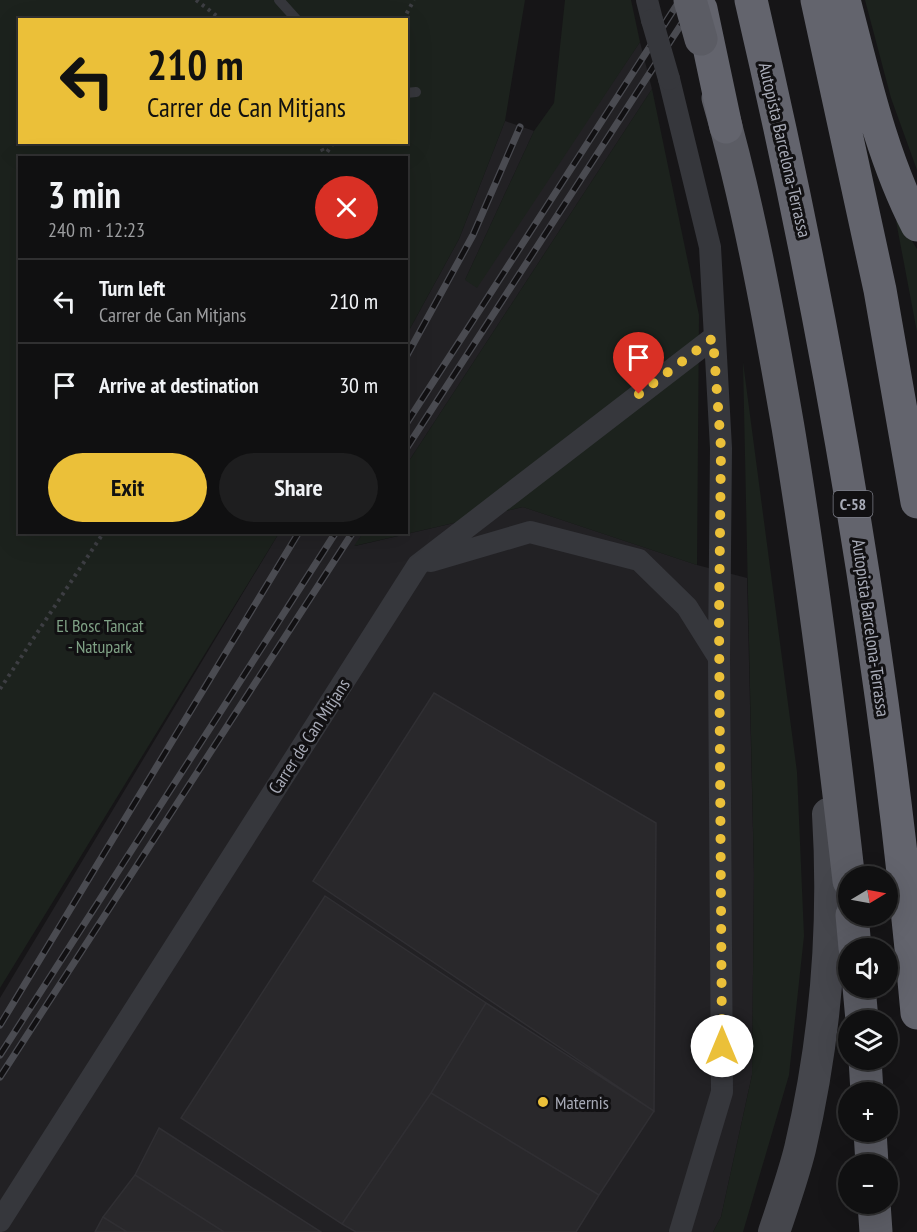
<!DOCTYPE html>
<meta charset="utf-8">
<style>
:root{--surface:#101011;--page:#1e1e1f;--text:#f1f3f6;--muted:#9c9d9f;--line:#303031;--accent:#ebc039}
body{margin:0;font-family:"PT Sans Narrow",sans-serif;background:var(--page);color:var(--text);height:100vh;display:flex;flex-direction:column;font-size:22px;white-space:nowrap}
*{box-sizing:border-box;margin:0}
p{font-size:20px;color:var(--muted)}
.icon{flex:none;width:33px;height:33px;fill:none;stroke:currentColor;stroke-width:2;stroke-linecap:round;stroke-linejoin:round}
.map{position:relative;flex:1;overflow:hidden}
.drawer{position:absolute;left:18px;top:156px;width:390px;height:378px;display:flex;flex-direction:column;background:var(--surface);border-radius:0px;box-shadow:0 6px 24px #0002,0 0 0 2px var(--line)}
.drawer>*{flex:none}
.hud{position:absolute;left:18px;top:18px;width:390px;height:126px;border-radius:0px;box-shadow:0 6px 24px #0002,0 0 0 2px var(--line);background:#ebc039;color:#111;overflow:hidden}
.needle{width:39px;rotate:80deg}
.tools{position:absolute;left:838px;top:866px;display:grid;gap:12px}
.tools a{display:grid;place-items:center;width:60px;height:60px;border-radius:50%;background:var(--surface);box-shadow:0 6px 24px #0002,0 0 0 2px var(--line);font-size:30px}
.pin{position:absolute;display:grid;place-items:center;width:51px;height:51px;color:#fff;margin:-62px -26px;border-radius:50% 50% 50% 0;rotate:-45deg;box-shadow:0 0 6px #0007}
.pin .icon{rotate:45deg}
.me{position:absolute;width:66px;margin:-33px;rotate:0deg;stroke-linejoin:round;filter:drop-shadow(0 0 4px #0008)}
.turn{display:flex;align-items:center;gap:21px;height:126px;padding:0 30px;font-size:27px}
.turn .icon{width:78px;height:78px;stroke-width:2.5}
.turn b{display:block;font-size:42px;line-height:51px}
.round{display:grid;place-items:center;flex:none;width:63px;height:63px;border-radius:32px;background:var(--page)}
.headline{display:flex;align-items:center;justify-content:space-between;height:102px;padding:0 30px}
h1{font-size:36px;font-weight:600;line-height:45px}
.primary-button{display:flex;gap:12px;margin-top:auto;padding:12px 30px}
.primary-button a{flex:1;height:69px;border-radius:36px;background:var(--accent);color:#111;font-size:24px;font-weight:600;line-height:69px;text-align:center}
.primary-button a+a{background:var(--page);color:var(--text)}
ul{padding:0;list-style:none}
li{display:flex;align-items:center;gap:18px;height:84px;padding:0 30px;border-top:2px solid var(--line)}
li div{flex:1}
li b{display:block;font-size:22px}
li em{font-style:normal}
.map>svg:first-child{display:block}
</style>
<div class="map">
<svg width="917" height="1232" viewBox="0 0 917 1232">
<rect width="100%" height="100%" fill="#161517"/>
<path fill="#222124" d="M640,42L652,89L407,464V334L459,239L505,121L534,131L465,280L567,150Z
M523,507L697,565L747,578L754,874L752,1075L721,1217L713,1232H0V998L279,533H363L355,546Z"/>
<path fill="#1c221d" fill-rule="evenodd" d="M0,0H525L505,121L459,239L407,334L406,158H20V532L279,533L0,988ZM20,20H406V142H20Z
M565,0H631L640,42L477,288L465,280L534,131L554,103Z
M865,0H917V170L891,98Z
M652,89L699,315L697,565L523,507L354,546L363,533L406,532L407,464Z
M896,221L901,223L917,249V332Z
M743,362L797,772L804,936L789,1075L743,1232H713L721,1217L752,1075L754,874Z"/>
<path fill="#29282b" stroke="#302f33" stroke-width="1.5" d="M434,693L656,823L654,1111L313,881Z
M325,896L486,1003L431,1093L342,1224L181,1118Z
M486,1003L654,1111L599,1195L431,1093Z
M431,1093L599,1195L576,1232H356L342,1224Z
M159,1128L321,1232H224L135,1175Z
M135,1175L224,1232H127L103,1217Z
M103,1217L127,1232H95Z"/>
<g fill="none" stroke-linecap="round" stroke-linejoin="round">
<path stroke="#3d3e43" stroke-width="4" stroke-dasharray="3 4.5" stroke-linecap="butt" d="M196,0L222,20
M403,20L414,0
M318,142L325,155
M323,158L334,142
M0,689L104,532"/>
<path stroke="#36373c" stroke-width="10" d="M279,0L297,20
M406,93L416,92"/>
<path stroke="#36373c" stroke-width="22" d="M647,0L652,20
M669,79L710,247L721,448L719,657
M431,561L530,532L639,560L687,607L719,658L722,1092L680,1232
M0,1221L418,565L713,338"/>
<path stroke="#45464c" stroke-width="32" d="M774,1232C783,1205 793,1177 800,1149C826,1038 835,928 828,814"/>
<path stroke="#5b5c64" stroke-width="33" d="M718,98C749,206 769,317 788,427C813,578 832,730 849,881
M852,915L855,948
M859,987L862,1020
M865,1059L867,1092
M870,1131L872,1164
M874,1203L876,1232"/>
<path stroke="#63646d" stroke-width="33" d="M751,0C829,335 887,670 917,1013
M817,0L880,290L917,502
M844,0C864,76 881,155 917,225
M701,9L726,127"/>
<defs>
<path id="rail" d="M406,357L473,235L520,127
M406,424L680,0
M406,449L697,0
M0,1025L299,532
M0,1055L336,532
M0,1077L353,532"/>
</defs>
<use href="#rail" stroke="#4a4b51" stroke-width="7"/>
<use href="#rail" stroke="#111012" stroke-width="4.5" stroke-dasharray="14" stroke-linecap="butt"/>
<path stroke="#36373c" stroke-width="22" d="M652,20L669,79"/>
<path stroke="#5b5c64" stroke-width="33" d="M690,0L701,39"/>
</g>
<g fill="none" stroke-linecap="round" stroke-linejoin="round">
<path stroke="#ebc039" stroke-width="10" stroke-dasharray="0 18" d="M639,394L713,338L721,448L719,619L722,1046"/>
</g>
<circle fill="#ebc039" stroke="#111012" stroke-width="2" cx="543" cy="1102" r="6"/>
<g text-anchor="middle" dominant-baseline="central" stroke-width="6" stroke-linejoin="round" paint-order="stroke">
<rect fill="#111012" stroke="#7b7c86" stroke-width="1.5" x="833.5" y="491" width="39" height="26" rx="4.5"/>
<g font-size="16" font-weight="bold" fill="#a8abb7">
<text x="853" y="504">C-58</text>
</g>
<g font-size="18" fill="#a8abb7" stroke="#111012">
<text transform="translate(785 150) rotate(77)">Autopista Barcelona-Terrassa</text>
<text transform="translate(871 628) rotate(82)">Autopista Barcelona-Terrassa</text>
<text transform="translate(309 736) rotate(-57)">Carrer de Can Mitjans</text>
</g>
<g font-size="18" fill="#7fa185" stroke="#111012">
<text x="100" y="625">El Bosc Tancat<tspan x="100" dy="21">- Natupark</tspan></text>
</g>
<g font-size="18" fill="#a8abb7" stroke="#111012" text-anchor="start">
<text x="555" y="1102">Maternis</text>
</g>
</g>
</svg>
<div class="tools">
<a><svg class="needle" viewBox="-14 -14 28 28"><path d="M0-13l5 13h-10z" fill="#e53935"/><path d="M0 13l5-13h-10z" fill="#9c9d9f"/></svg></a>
<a><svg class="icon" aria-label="sound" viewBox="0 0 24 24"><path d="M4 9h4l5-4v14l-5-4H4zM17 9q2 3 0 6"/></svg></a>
<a><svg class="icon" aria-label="layers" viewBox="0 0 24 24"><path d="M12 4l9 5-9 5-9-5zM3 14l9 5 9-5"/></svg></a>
<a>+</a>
<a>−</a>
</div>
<div class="pin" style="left:639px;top:394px;background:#d93025"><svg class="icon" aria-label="arrive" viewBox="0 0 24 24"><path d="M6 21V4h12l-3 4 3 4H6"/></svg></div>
<svg class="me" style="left:722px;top:1046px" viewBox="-20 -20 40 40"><circle r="19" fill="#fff"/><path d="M0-13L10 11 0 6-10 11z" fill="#ebc039"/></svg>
<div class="hud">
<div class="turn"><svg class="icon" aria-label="left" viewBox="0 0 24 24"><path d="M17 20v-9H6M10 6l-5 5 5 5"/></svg><div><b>210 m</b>Carrer de Can Mitjans</div></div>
</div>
<section class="drawer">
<div class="headline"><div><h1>3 min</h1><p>240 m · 12:23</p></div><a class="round" style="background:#d93025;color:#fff"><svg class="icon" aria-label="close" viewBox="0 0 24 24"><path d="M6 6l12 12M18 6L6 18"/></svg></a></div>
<ul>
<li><svg class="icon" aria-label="left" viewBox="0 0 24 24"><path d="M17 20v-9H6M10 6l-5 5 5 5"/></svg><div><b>Turn left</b><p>Carrer de Can Mitjans</p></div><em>210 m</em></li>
<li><svg class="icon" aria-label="arrive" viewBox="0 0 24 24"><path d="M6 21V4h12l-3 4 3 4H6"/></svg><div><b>Arrive at destination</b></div><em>30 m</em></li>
</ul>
<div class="primary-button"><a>Exit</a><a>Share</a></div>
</section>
</div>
